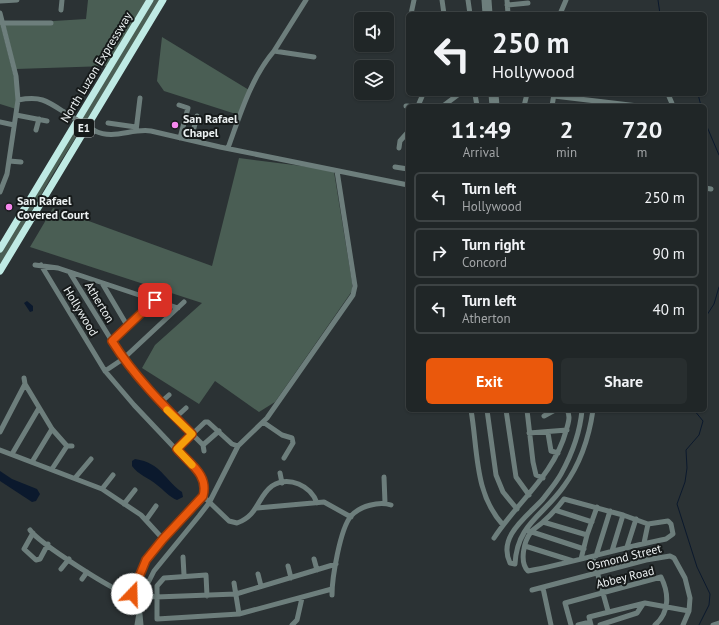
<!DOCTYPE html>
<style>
:root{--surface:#202627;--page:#282e2f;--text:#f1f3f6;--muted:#a2a5a7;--line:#3d4344;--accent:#ea580c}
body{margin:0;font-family:"PT Sans",sans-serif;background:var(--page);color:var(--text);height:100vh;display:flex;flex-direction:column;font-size:15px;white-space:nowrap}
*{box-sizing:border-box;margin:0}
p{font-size:13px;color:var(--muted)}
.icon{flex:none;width:22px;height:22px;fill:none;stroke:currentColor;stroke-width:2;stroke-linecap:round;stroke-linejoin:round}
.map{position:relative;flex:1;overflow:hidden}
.sheet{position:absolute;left:406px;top:104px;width:301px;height:308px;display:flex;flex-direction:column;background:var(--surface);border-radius:6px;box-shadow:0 1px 3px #0004,0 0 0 1px var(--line)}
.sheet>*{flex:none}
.top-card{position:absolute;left:406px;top:12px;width:301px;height:84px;border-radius:6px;box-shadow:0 1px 3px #0004,0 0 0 1px var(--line);background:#202627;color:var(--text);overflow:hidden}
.controls{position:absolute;left:354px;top:12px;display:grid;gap:8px}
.controls a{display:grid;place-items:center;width:40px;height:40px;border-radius:6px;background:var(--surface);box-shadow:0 1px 3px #0004,0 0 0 1px var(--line);font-size:20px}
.pin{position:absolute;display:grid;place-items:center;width:34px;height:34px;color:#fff;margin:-17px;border-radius:8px;box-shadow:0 2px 6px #0006}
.me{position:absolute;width:44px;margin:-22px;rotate:21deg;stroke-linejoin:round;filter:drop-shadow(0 0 3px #0008)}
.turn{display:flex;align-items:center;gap:14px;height:84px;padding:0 20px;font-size:18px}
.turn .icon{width:52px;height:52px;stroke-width:2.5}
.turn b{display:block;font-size:28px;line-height:34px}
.eta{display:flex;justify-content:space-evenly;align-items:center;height:68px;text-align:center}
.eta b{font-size:24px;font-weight:600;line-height:28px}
.button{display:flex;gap:8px;margin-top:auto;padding:8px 20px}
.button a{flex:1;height:46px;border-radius:6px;background:var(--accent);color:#fff;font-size:16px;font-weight:600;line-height:46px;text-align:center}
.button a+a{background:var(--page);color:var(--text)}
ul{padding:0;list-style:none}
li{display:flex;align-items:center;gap:12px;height:50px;margin:0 8px 6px;padding:0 12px;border:2px solid var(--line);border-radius:6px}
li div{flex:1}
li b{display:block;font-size:15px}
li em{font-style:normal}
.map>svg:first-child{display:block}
</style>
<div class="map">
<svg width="719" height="625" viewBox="0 0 719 625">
<rect width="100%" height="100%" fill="#2b3234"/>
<path fill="#4a5e54" d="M88,0H148L107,66L16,69L5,24L86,19Z
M153,0H161L53,174L0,266V252Z
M0,22L16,85V109L0,104Z
M162,37L249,90L239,115L164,91L157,81Z
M239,158L310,167L334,172L352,282V291L275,402L259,412L215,381L199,404L142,368L155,345L202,303L30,247L53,208L212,266Z"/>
<path fill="#0b192d" d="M27,301L33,306V311L30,312L24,303Z
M135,459C162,463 164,480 182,492L183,497L177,500C169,497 164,490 157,485C149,478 138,475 132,466V461Z
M0,471L12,479L37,489L40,494L36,501L32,502L0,481Z"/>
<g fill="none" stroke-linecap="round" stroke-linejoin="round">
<path stroke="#0b192d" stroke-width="1" d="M658,0L660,14
M698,94L701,106
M705,122L719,155
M705,318L714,304L719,287
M694,410L703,421L699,435L686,450L687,468L685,482L677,504L697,567L710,594L709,605L699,625"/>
<path stroke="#6d7e7c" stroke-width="5" d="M442,0L444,14
M468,0L470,14
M484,0L485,14
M489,0L490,14
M507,0L508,14
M0,1L17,0
M507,5L528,3
M61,10L62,0
M0,13L16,76L18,100L7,174L0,192
M411,14L414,0
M560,14L566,0
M2,23H51
M274,51L306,0
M475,94L477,106
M491,94L492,106
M496,94L497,106
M668,94L673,106
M554,96L638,106
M18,100C40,96 46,100 64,112
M179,105L188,108L180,138
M406,106H408
M418,106L423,94
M443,106L459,94
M524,106L527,94
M552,106L554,94
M16,115L47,121
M0,122L14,125
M108,123L136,127
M36,130L39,119
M95,131C114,140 132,128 151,131L220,147L408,185
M136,131L140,98
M191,140L197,116
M228,148C240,115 251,78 274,51L314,57
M399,148L400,141L408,132
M9,161L21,162
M395,167L408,169
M705,188L711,189
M35,265L58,268L178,308
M70,273L123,359L154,396L203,445L204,451
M102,283L128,327
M112,341L155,300
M105,371L123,359L184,302
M24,378L25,384L52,429L67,446H72
M160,403L169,395
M471,410C478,450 474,493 503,525
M487,410L496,475L503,492L517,509
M506,410L516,477L529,495
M527,410L533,462L536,475L543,478
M582,410C580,433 572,454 561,474C556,483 549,491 543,499C528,516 497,536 510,563L515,564C517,524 543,516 564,486C581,463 589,438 593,410
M544,416L555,410
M175,418L186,408
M263,422L282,435L292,438L293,443L284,458
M0,432L25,384
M529,433L567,430
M548,433L551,451L558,453
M203,445L219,431
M177,449L205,422H208L232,444L238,446
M0,450L102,489L141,515L163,539
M12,454L39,408
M32,462L52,429
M52,469L67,446
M280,473L282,483
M384,477L385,503
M75,478L91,459
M102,489L113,475
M203,496L229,521L237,523C259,515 257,497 272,486C289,475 311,486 317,503
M564,499L623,515L648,524L668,521L671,524L673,534L666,539C620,548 575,562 528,571C519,562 524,541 531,532C534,528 539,526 543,522C551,515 558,507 564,499Z
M124,504L135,490
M257,508L324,502L351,517
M555,510L592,522
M146,520L156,506
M543,522L587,535
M30,530C39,543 113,591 130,595L133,591L146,561L163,539L203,496L205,485L203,478L134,405L105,371L41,265
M529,531L584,549
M33,533L24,549L36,560L40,559L48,544
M494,538C518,501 554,475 566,431C568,424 571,416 567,410
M644,543L648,524
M525,546L573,561
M627,547L636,519
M612,551L623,515
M596,556L610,511
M183,557L184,575
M314,559L317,570
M581,559L587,535L597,507
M594,561L608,611
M288,566L291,578
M61,569L69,559
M258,574L261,586
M82,579L87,572
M234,583L239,614
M543,588L551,625
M532,590L646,560L670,556L674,558L685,578L690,598L689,611L683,625
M133,591L139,604L141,625
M142,595L156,597L236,594L336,564
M332,595C332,578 340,529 351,516C360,506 379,501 391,505
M207,596L206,575L164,578L157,586V619L239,614L332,589
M137,625L142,595L154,571L199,516L209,503L238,446L267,418L353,295L355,286L337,171
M292,625L297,620L302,598
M571,625L565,603L661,577C669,593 670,612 655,625
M578,625L590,622
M591,625L589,617L645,603L689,611
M600,625L637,613L643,604
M713,625L719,623"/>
<path stroke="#bfeae4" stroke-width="7" d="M0,249L150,0
M0,271L163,0"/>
<path stroke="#6d7e7c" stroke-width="5" d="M64,112L95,131"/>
</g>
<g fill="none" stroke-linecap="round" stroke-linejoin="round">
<defs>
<path id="route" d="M132,594L146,560L163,539L203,496C209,475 190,464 177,449L192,434C163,405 134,376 112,341L155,300"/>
</defs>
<use href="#route" stroke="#983908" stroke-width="10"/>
<use href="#route" stroke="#ea580c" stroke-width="7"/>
<path stroke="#f59e0b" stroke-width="7" d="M167,410L192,434L177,449L192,465"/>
</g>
<g fill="#f688ed" stroke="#161a1a" stroke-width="1.5">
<circle cx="175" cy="125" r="4"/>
<circle cx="9" cy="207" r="4"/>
</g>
<g text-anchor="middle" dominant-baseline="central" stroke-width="4" stroke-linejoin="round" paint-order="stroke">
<rect fill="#161a1a" stroke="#acb0b1" stroke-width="1" x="74" y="119" width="20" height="18" rx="3"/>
<g font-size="11" font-weight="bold" fill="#ecf1f2">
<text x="84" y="128">E1</text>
</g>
<g font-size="12" fill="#ecf1f2" stroke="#161a1a">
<text transform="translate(96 67) rotate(-59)">North Luzon Expressway</text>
<text transform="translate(100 302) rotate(59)">Atherton</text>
<text transform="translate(81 311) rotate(59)">Hollywood</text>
<text transform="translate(624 557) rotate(-14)">Osmond Street</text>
<text transform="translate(625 577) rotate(-14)">Abbey Road</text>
</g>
<g font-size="12" font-weight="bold" fill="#ecf1f2" stroke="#161a1a" text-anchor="start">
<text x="183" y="118">San Rafael<tspan x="183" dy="14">Chapel</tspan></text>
<text x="17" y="200">San Rafael<tspan x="17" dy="14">Covered Court</tspan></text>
</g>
</g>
</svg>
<div class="controls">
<a><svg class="icon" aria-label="sound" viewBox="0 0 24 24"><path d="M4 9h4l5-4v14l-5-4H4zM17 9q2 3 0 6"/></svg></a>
<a><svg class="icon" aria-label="layers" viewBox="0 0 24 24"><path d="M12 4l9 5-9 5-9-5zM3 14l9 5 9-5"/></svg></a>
</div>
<div class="pin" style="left:155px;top:300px;background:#d93025"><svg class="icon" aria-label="arrive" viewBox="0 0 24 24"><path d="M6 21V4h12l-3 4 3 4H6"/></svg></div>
<svg class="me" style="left:132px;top:594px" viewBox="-20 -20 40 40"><circle r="19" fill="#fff"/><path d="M0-13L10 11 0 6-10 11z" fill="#ea580c"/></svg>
<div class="top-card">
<div class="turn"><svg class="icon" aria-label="left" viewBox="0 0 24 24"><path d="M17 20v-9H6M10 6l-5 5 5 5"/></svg><div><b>250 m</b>Hollywood</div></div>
</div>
<section class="sheet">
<div class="eta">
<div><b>11:49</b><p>Arrival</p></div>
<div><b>2</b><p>min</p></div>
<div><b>720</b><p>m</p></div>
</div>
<ul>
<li><svg class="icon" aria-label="left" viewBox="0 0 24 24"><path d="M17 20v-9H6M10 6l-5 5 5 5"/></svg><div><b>Turn left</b><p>Hollywood</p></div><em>250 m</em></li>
<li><svg class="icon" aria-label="right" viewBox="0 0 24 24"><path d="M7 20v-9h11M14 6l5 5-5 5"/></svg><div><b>Turn right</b><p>Concord</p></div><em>90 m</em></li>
<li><svg class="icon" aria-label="left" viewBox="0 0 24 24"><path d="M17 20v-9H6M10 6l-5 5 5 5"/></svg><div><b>Turn left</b><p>Atherton</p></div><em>40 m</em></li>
</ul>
<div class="button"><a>Exit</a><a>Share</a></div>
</section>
</div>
